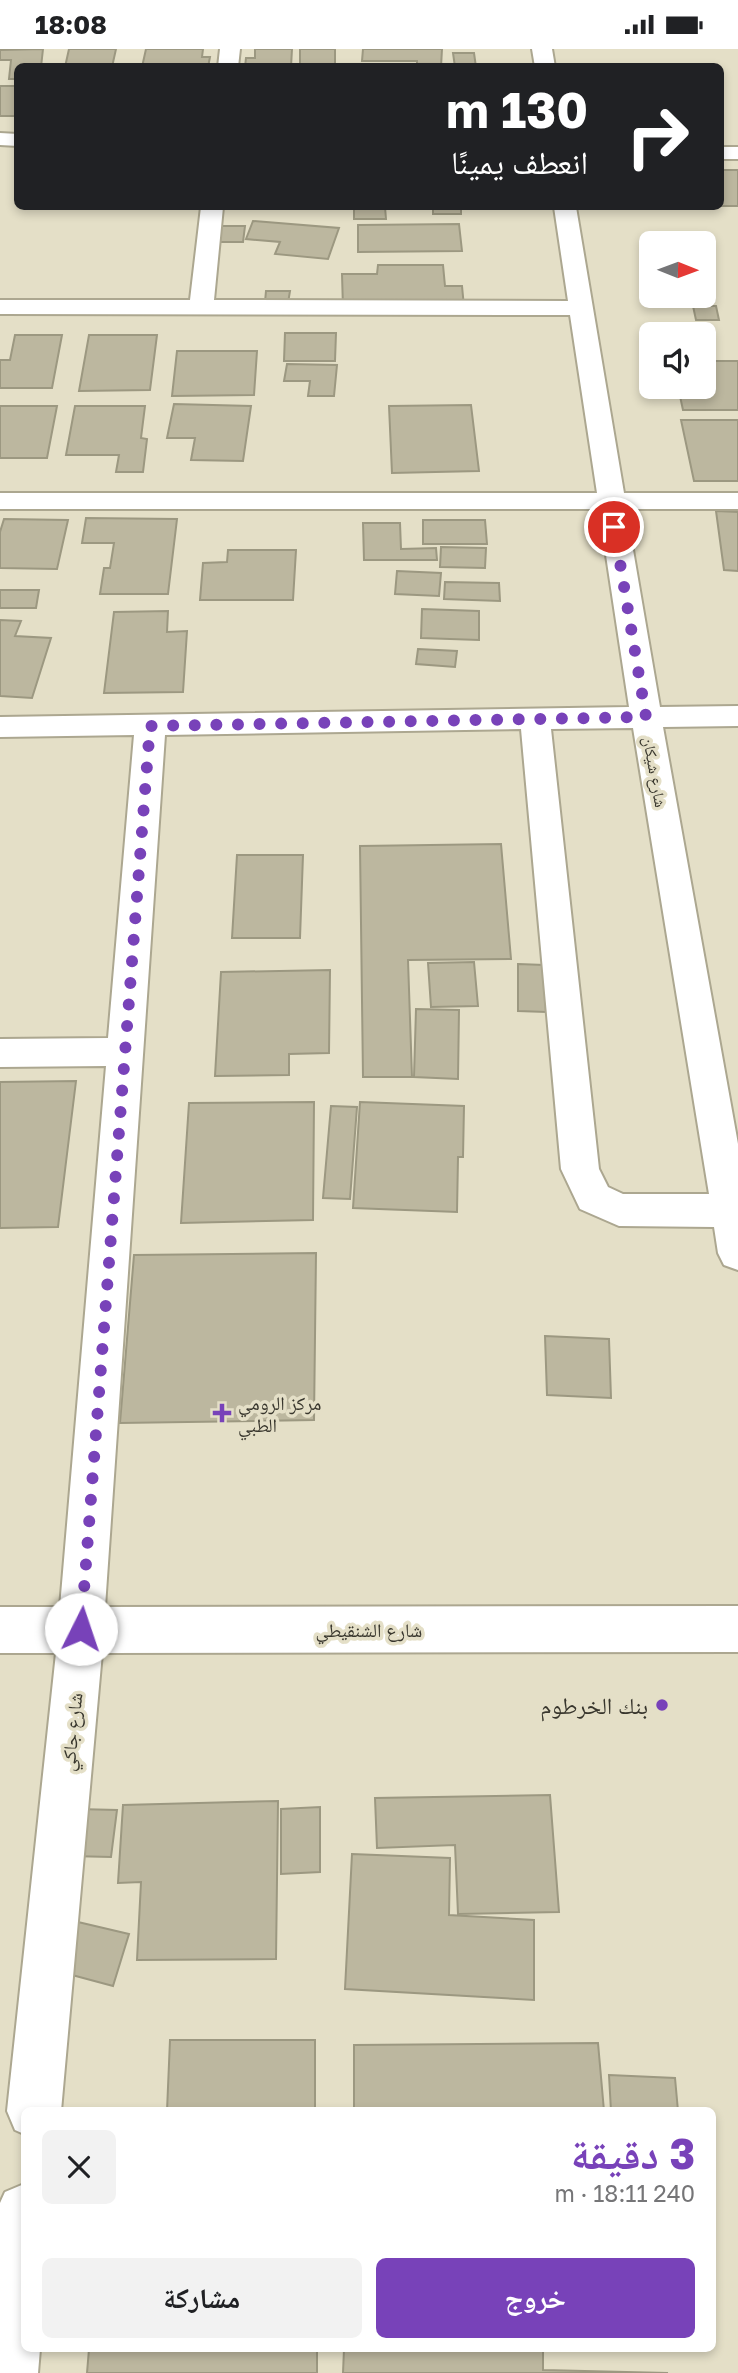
<!DOCTYPE html>
<html lang="ar">
<meta charset="utf-8">
<style>
:root{--surface:#fff;--page:#f2f2f2;--text:#202124;--muted:#757577;--accent:#7842b9}
body{margin:0;font-family:"Golos Text","Noto Naskh Arabic",sans-serif;background:var(--page);color:var(--text);direction:rtl;height:100vh;display:flex;flex-direction:column;font-size:26px;white-space:nowrap}
*{box-sizing:border-box;margin:0}
p{font-size:23px;color:var(--muted)}
.icon{flex:none;width:38px;height:38px;fill:none;stroke:currentColor;stroke-width:2;stroke-linecap:round;stroke-linejoin:round}
.map{position:relative;flex:1;overflow:hidden;direction:ltr}
.details{position:absolute;left:21px;top:2058px;width:695px;height:245px;display:flex;flex-direction:column;background:var(--surface);border-radius:10px;box-shadow:0 4px 10px #0003;direction:rtl}
.details>*{flex:none}
.guide{position:absolute;left:14px;top:14px;width:710px;height:147px;border-radius:10px;box-shadow:0 4px 10px #0003;direction:rtl;background:#202124;color:#fff;overflow:hidden}
.needle{width:46px;rotate:91deg}
.fabs{position:absolute;left:639px;top:182px;display:grid;gap:14px}
.fabs a{display:grid;place-items:center;width:77px;height:77px;border-radius:10px;background:var(--surface);box-shadow:0 4px 10px #0003;font-size:35px}
.pin{position:absolute;display:grid;place-items:center;width:60px;height:60px;color:#fff;margin:-30px;border:4px solid #fff;border-radius:50%;box-shadow:0 2px 7px #0007}
.me{position:absolute;width:77px;margin:-38px;rotate:4deg;stroke-linejoin:round;filter:drop-shadow(0 0 5px #0008)}
.turn{display:flex;align-items:center;gap:24px;height:147px;padding:0 21px;font-size:32px}
.turn .icon{width:91px;height:91px;stroke-width:2.5}
.turn b{display:block;font-size:49px;line-height:60px}
.round{display:grid;place-items:center;flex:none;width:74px;height:74px;border-radius:10px;background:var(--page)}
.headline{display:flex;align-items:center;justify-content:space-between;height:119px;padding:0 21px}
h1{font-size:42px;font-weight:700;line-height:52px;color:var(--accent)}
.action{display:flex;gap:14px;margin-top:auto;padding:14px 21px}
.action a{flex:1;height:80px;border-radius:10px;background:var(--accent);color:#fff;font-size:28px;font-weight:700;line-height:80px;text-align:center}
.action a+a{background:var(--page);color:var(--text)}
.status{display:flex;justify-content:space-between;align-items:center;height:49px;padding:0 35px;background:var(--surface);direction:ltr}
.status svg{height:19px;fill:currentColor}
.map>svg:first-child{display:block}
</style>
<div class="status"><b>18:08</b><svg viewBox="0 0 49 12"><path d="M0 12V9h3v3zM5 12V6h3v6zM10 12V3h3v9zM15 12V0h3v12zM26 1h20v11H26zM47 4h2v5h-2z"/></svg></div>
<div class="map">
<svg width="738" height="2324" viewBox="0 0 738 2324">
<rect width="100%" height="100%" fill="#e4dfc7"/>
<path fill="#bcb79f" stroke="#9c9881" stroke-width="2" d="M43,0L41,18H18V30H9L11,11H0V1Z
M69,0H116L112,18H65Z
M146,0H203L202,8H210L208,18H142Z
M255,0H292L291,18H245L246,9H255Z
M300,0H335V18H300Z
M363,0H442L441,18H417V12H362Z
M453,4H474L476,18H455Z
M0,37H18V67H0Z
M721,121H738V157H721Z
M354,158H385L386,170H354Z
M433,158H461V165H433Z
M253,172L339,179L328,210L275,205L280,193L246,190Z
M459,175L462,202L358,203V176Z
M221,177H245L243,193H219Z
M378,216H443L445,237H462L464,258L343,259L342,225H377Z
M266,242H290L288,254L265,253Z
M693,257H716L719,271H696Z
M285,284H336L335,312H284Z
M15,286H62L52,339H0V311H10Z
M89,286H157L150,341L79,342Z
M177,302H257L254,346L172,347Z
M704,312H738V361H683L678,338H704Z
M287,315L337,316L334,347H308L310,332H284Z
M174,355L251,357L243,412L191,411L195,389H167Z
M471,356L479,422L392,424L389,357Z
M0,357H57L47,409H0Z
M75,357H145L141,389L147,390L143,423H116L119,406H66Z
M681,371H738V432H694Z
M716,462L738,463V522L724,521Z
M86,469L177,470L168,545H100L104,519H110L114,494H82Z
M4,470L68,471L57,520L0,519V483Z
M423,471H485L487,495H423Z
M363,474H400L401,500L436,499L437,511H364Z
M441,498L486,499L485,519L440,518Z
M228,501H296L293,551H200L203,514L227,513Z
M397,522L441,524L439,547L395,545Z
M445,533L499,534L500,552L444,550Z
M0,541H39L36,559H0Z
M422,560L479,562V591L421,589Z
M168,562L167,583L187,582L183,643L104,644L114,563Z
M0,571L21,572L15,587L51,589L32,649L0,647Z
M418,600L457,602L455,618L416,615Z
M501,795L511,910L408,911L412,1028H363L360,797Z
M237,806H303L300,889H232Z
M474,913L478,957L431,958L428,914Z
M518,915L544,916L546,963L518,962Z
M330,921L329,1004L289,1005V1026L215,1027L221,923Z
M416,960L459,961L458,1030L414,1028Z
M76,1032L58,1178L0,1179V1033Z
M314,1053L313,1171L181,1174L189,1054Z
M360,1053L464,1057L463,1108H458L457,1163L353,1159Z
M331,1057L357,1058L350,1150L323,1149Z
M316,1204L314,1371L120,1374L134,1206Z
M545,1287L609,1290L611,1349L547,1346Z
M550,1746L559,1863L458,1865L455,1796L377,1799L375,1749Z
M278,1752L276,1910L137,1911L141,1833L118,1834L123,1756Z
M320,1758V1823L281,1825V1760Z
M77,1760L117,1761L111,1808L70,1807Z
M352,1805L450,1809L449,1866L534,1871V1951L345,1940Z
M61,1869L129,1885L113,1937L46,1919Z
M170,1991H315V2062H167Z
M598,1994L604,2062H354V1996Z
M609,2026L675,2029L678,2062H611Z
M89,2300H317V2324H87Z
M344,2300H543V2321L668,2324H343Z"/>
<g fill="none" stroke-linecap="round" stroke-linejoin="round">
<defs>
<path id="minor" d="M220,0H240L238,18H218Z
M532,0H552L555,18H535Z
M0,84L18,85V97L0,96Z
M721,98H738V110H721Z
M201,158H223L214,251L568,252L554,158H576L624,444H738V460H626L660,658L738,657V677L663,678L738,1095V1221L724,1216L718,1204L714,1178L619,1177L580,1160L561,1120L521,680L165,686L105,1558L738,1557V1603L102,1604L61,2062H24V2085L15,2081L7,2062L56,1604H0V1558H60L106,1017L0,1018V990L108,989L134,686L0,688V668L629,658L599,460H0V444H597L570,266L0,265V251H190ZM633,679L709,1145H623L608,1138L599,1120L551,680Z
M24,2135V2300H40L38,2324H0V2154L5,2143Z"/>
</defs>
<use href="#minor" stroke="#aca790" stroke-width="4"/>
<use href="#minor" fill="#fff" fill-rule="evenodd"/>
</g>
<g fill="none" stroke-linecap="round" stroke-linejoin="round">
<path stroke="#7842b9" stroke-width="12" stroke-dasharray="0 21.6" d="M81,1580L150,677L646,668L614,478"/>
</g>
<g fill="#7842b9" stroke="#e4dfc7" stroke-width="2.5">
<path d="M218.5 1353.5h7v7h7v7h-7v7h-7v-7h-7v-7h7z"/>
<circle cx="662" cy="1656" r="7"/>
</g>
<g text-anchor="middle" dominant-baseline="central" stroke-width="7" stroke-linejoin="round" paint-order="stroke">
<g font-size="16" fill="#38362d" stroke="#e4dfc7">
<text transform="translate(655 723) rotate(80)">شارع شيكان</text>
</g>
<g font-size="19" fill="#38362d" stroke="#e4dfc7" text-anchor="start">
<text x="238" y="1353">مركز الرومي<tspan x="238" dy="22">الطبي</tspan></text>
</g>
<g font-size="19" fill="#38362d" stroke="#e4dfc7">
<text x="369" y="1580">شارع الشنقيطي</text>
<text transform="translate(71 1683) rotate(-84)">شارع جاكي</text>
</g>
<g font-size="23" fill="#38362d" stroke="#e4dfc7" text-anchor="end">
<text x="648" y="1656">بنك الخرطوم</text>
</g>
</g>
</svg>
<div class="fabs">
<a><svg class="needle" viewBox="-14 -14 28 28"><path d="M0-13l5 13h-10z" fill="#e53935"/><path d="M0 13l5-13h-10z" fill="#757577"/></svg></a>
<a><svg class="icon" aria-label="sound" viewBox="0 0 24 24"><path d="M4 9h4l5-4v14l-5-4H4zM17 9q2 3 0 6"/></svg></a>
</div>
<div class="pin" style="left:614px;top:478px;background:#d93025"><svg class="icon" aria-label="arrive" viewBox="0 0 24 24"><path d="M6 21V4h12l-3 4 3 4H6"/></svg></div>
<svg class="me" style="left:81px;top:1580px" viewBox="-20 -20 40 40"><circle r="19" fill="#fff"/><path d="M0-13L10 11 0 6-10 11z" fill="#7842b9"/></svg>
<div class="guide">
<div class="turn"><svg class="icon" aria-label="right" viewBox="0 0 24 24"><path d="M7 20v-9h11M14 6l5 5-5 5"/></svg><div><b>130 m</b>انعطف يمينًا</div></div>
</div>
<section class="details">
<div class="headline"><div><h1>3 دقيقة</h1><p>240 m · 18:11</p></div><a class="round"><svg class="icon" aria-label="close" viewBox="0 0 24 24"><path d="M6 6l12 12M18 6L6 18"/></svg></a></div>
<div class="action"><a>خروج</a><a>مشاركة</a></div>
</section>
</div>
